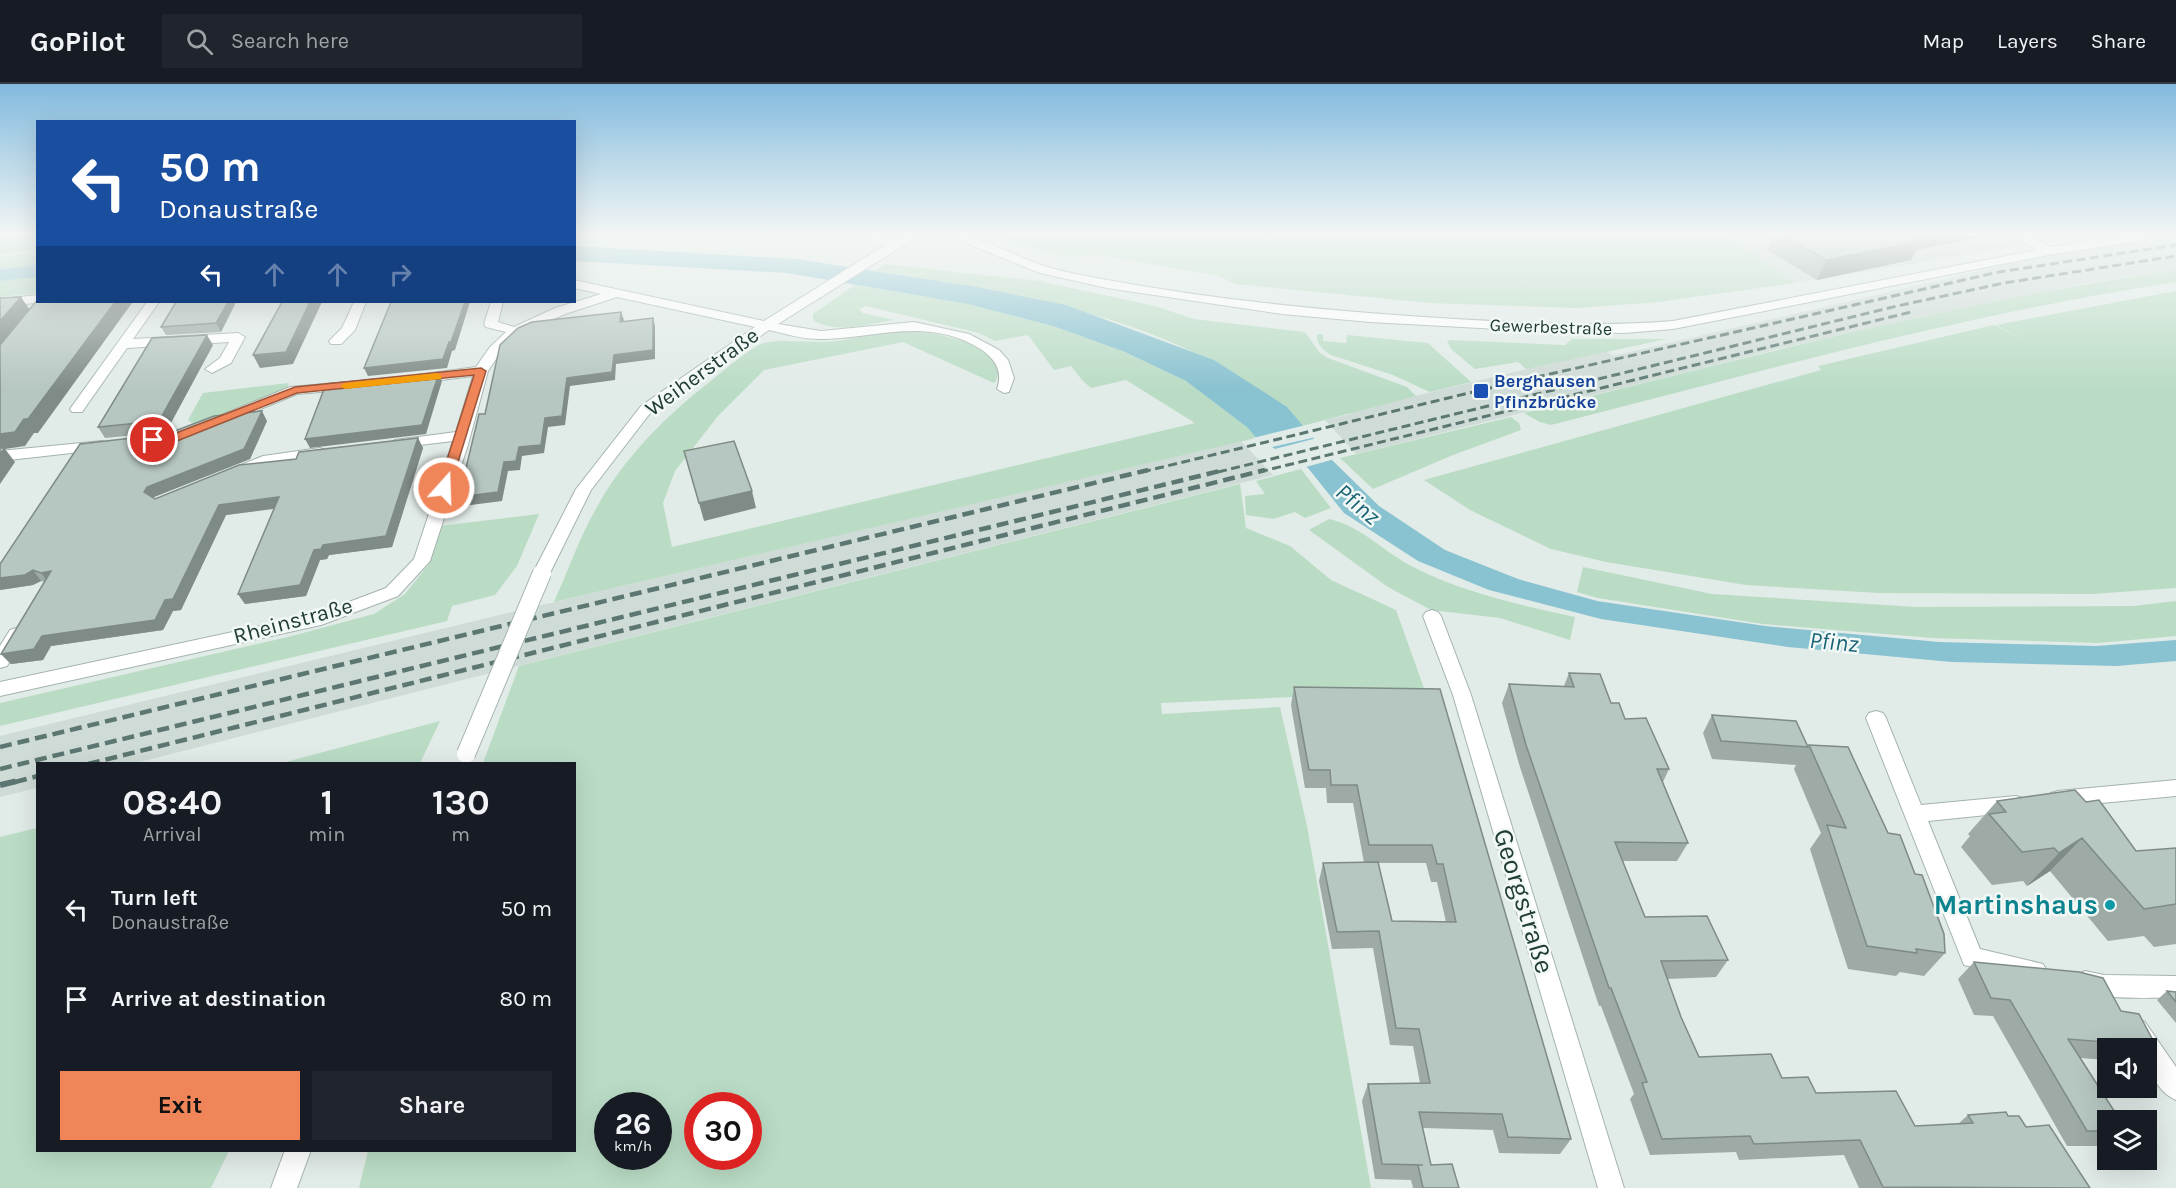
<!DOCTYPE html>
<meta charset="utf-8">
<style>
:root{--surface:#171b24;--page:#20242c;--text:#f1f3f6;--muted:#9ea1a6;--line:#363941;--accent:#f0855a}
body{margin:0;font-family:Karla,sans-serif;background:var(--page);color:var(--text);height:100vh;display:flex;flex-direction:column;font-size:22px;white-space:nowrap}
*{box-sizing:border-box;margin:0}
p{font-size:20px;color:var(--muted)}
.icon{flex:none;width:33px;height:33px;fill:none;stroke:currentColor;stroke-width:2;stroke-linecap:round;stroke-linejoin:round}
.map{position:relative;flex:1;overflow:hidden}
.panel{position:absolute;left:36px;top:678px;width:540px;height:390px;display:flex;flex-direction:column;background:var(--surface);border-radius:0px;box-shadow:0 6px 24px #0002}
.panel>*{flex:none}
.top-card{position:absolute;left:36px;top:36px;width:540px;height:183px;border-radius:0px;box-shadow:0 6px 24px #0002;background:#1a4fa0;color:#fff;overflow:hidden}
.buttons{position:absolute;left:2097px;top:954px;display:grid;gap:12px}
.buttons a{display:grid;place-items:center;width:60px;height:60px;border-radius:0px;background:var(--surface);box-shadow:0 6px 24px #0002;font-size:30px}
.speed{position:absolute;left:594px;top:1008px;display:flex;gap:12px;font-size:30px;font-weight:700;text-align:center}
.speed>*{display:grid;place-content:center;width:78px;height:78px;border-radius:50%;background:var(--surface);box-shadow:0 6px 24px #0002;line-height:1}
.speed small{font-size:15px;font-weight:400}
.speed .limit{border:9px solid #d22;background:#fff;color:#111}
.pin{position:absolute;display:grid;place-items:center;width:51px;height:51px;color:#fff;margin:-26px;border:3px solid #fff;border-radius:50%;box-shadow:0 2px 6px #0007}
.me{position:absolute;width:66px;margin:-33px;rotate:20deg;stroke-linejoin:round;filter:drop-shadow(0 0 4px #0008)}
.turn{display:flex;align-items:center;gap:21px;height:126px;padding:0 24px;font-size:27px}
.turn .icon{width:78px;height:78px;stroke-width:2.5}
.turn b{display:block;font-size:42px;line-height:51px}
.lanes{display:flex;align-items:center;height:57px;padding:0 24px;background:#0003;justify-content:center;gap:30px;direction:ltr}
.lanes .off{opacity:.35}
.eta{display:flex;justify-content:space-evenly;align-items:center;height:102px;text-align:center}
.eta b{font-size:36px;font-weight:700;line-height:42px}
.button{display:flex;gap:12px;margin-top:auto;padding:12px 24px}
.button a{flex:1;height:69px;border-radius:0px;background:var(--accent);color:#111;font-size:24px;font-weight:700;line-height:69px;text-align:center}
.button a+a{background:var(--page);color:var(--text)}
ul{padding:0;list-style:none}
li{display:flex;align-items:center;gap:18px;height:90px;padding:0 24px}
li div{flex:1}
li b{display:block;font-size:22px}
li em{font-style:normal}
header{display:flex;align-items:center;gap:36px;box-sizing:border-box;height:84px;padding:0 30px;background:var(--surface);border-bottom:2px solid var(--line)}
header strong{font-size:28px}
nav{display:flex;gap:33px;margin-inline-start:auto;font-size:21px}
.search{width:420px;height:54px;background:var(--page);display:flex;align-items:center;gap:15px;box-sizing:border-box;padding:0 21px;border-radius:0px;color:var(--muted);font-size:22px}
.map>svg:first-child{display:block}
</style>
<header>
<strong>GoPilot</strong>
<div class="search"><svg class="icon" aria-label="search" viewBox="0 0 24 24"><circle cx="10" cy="10" r="6"/><path d="M15 15l6 6"/></svg>Search here</div>
<nav><a>Map</a><a>Layers</a><a>Share</a></nav>
</header>
<div class="map">
<svg width="2176" height="1104" viewBox="0 0 2176 1104">
<rect width="100%" height="100%" fill="#e1ebe7"/>
<path fill="#cfdbd6" d="M1725,151H2087L1795,199Z
M2176,151V186L2091,198L1916,234L1774,266L1356,370L1325,336L1351,330L1349,328L1605,266L1613,272L2057,169Z
M1241,357L1273,391L135,679L38,680L37,704L0,713V652L487,534Z"/>
<path fill="#badcc5" fill-rule="evenodd" d="M0,151H37V166L0,170Z
M1000,151H1725L1795,199L1659,218L1577,224L1430,219L1235,200L1219,192L1099,171L1064,173L1007,156Z
M37,169V181L0,185V173Z
M885,180L1039,197L1155,222L1194,235L1305,248L1320,269L1328,274L1407,303L1416,312L1302,342C1285,321 1268,311 1245,297C1136,227 1001,207 875,187Z
M2176,186V198C1965,230 1758,288 1551,341L1540,338L1524,329C1740,275 1956,218 2176,186Z
M37,193V209L0,213V197Z
M855,201L968,220L1053,242L1125,268L1186,297L1248,344L1256,354L554,518C568,487 580,452 597,423C625,372 667,331 712,296C726,285 748,265 764,259C782,254 816,260 837,257C865,253 893,243 922,247C935,249 949,253 962,257C979,261 1009,279 994,299L903,258L764,286L718,332L675,387L663,419L672,463L1195,339L1126,296L1091,304L1083,297L1071,282L1054,286L1028,251L995,257L979,249L866,222L859,225L862,229L895,236C870,239 836,251 813,236V230Z
M2176,207V504L2092,510L1879,509L1746,501L1606,478L1551,465L1470,426L1424,396L1821,286L1818,282L1994,241L2022,254L1996,241Z
M1317,250H1323V257L1346,259L1347,251L1428,259L1471,298L1430,308L1393,291L1331,271C1323,266 1316,260 1317,250Z
M1572,255H1667L1526,285L1518,278L1475,285L1452,266L1447,258L1450,256L1565,261Z
M289,299L287,305L195,341L188,336L203,309Z
M1511,333L1519,339L1521,346L1453,371L1373,405L1340,374Z
M1301,385L1331,424L1305,434L1295,428L1273,435L1246,431L1245,412L1265,410L1256,397Z
M1240,400L1246,444L1290,462L1331,496L1396,526L1425,607L1161,619L1162,630L1280,623L1307,742L1371,1104H359L368,1067L574,1066V680L483,679L519,582ZM608,1022H658V1072H608ZM698,1022H748V1072H698Z
M539,430L517,482L495,511L452,522L447,537L0,642V619L288,553L374,530L405,510L429,480L440,442Z
M1329,435C1361,442 1384,468 1413,483C1464,509 1520,521 1575,533L1570,556L1500,534L1431,526L1388,503L1309,446Z
M1583,483L1712,510L1916,523L2134,522L2176,517V552L2098,559L1933,554L1763,540L1598,514L1577,508Z
M440,637L420,679H282Z
M37,744L38,1066L229,1067L211,1104H0V753Z"/>
<path fill="#89c2d0" d="M574,162L796,175L977,203L1066,221L1214,276L1287,323L1333,377L1379,422L1445,466L1518,495L1597,517L1765,542L1939,558L2096,562L2176,556V577L2116,582L1952,578L1788,563L1601,535L1489,506L1418,477L1344,429L1308,384L1256,354L1248,344L1186,297L1125,268L1053,242L968,220L787,189L575,177Z
M37,181V193L0,197V185Z"/>
<path fill="#e1ebe7" d="M1306,341L1316,353L1268,364L1253,354Z
M1317,354L1335,375L1302,384L1271,366Z"/>
<g fill="none" stroke-linecap="round" stroke-linejoin="round">
<defs>
<path id="minor" d="M852,151H874L895,156L905,151H920L778,240L821,247L914,238L969,250L999,266L1008,276L1014,294L1009,308L1004,309L997,305C1003,288 996,276 982,266C928,231 876,255 819,255C802,255 785,250 769,246L651,328L591,406L548,493H536L533,489L576,405L641,322L755,243L617,213L565,230L520,250L500,269L488,287L467,364L430,477L398,512L321,541L0,612V598L317,530L386,504L414,475L453,357L395,364L388,360L395,356L456,348L473,292L417,299L410,295L417,291L476,283L490,263L506,248L486,243L484,240L491,218H503L498,238L514,243L555,224L601,210L574,204V196L764,237L885,161Z
M946,151C979,151 1010,170 1041,181C1062,188 1086,192 1107,196C1222,217 1338,228 1455,235C1528,239 1600,243 1673,237L2037,166L2013,151H2028L2050,163L2127,151H2158L2152,155L2048,171L1673,245L1624,249L1536,247L1370,238L1282,230L1107,204L1040,189Z
M38,211V218H42L0,223V215Z
M147,218H159L133,255L238,249L245,253L231,279L212,289L205,285L220,274L229,258L127,264L82,328H72L70,325Z
M354,218H366L355,246L341,260H331L329,257L342,244Z
M348,298L355,302L353,305L297,310L219,342H209L207,339L209,336L290,303Z
M102,357L107,359L110,362L107,365L0,377V367Z
M320,364L325,366L328,369L325,372L266,381L236,393L228,388L231,385L263,372Z
M1432,526L1438,528L1441,532L1471,611L1624,1104H1598L1453,611L1423,532L1426,528Z
M16,544L22,546L25,550L7,582L0,584V562L10,546Z
M1876,627L1883,629L1886,634L1921,721L2016,712L2023,714L2026,720L2023,726L2016,728L1928,737L1980,865L2043,880L2047,887L2043,894L2035,897L1964,881L1866,634L1869,629Z
M2176,696V712L2058,723L2051,721L2048,715L2051,709L2058,707Z
M2085,887L2104,891L2176,892V914C2143,913 2108,917 2077,905L2073,898L2077,891Z
M2136,935L2145,938L2176,983V1016C2157,1008 2146,984 2146,964H2135L2124,946L2127,938Z
M285,1066H311L297,1104H271Z"/>
</defs>
<use href="#minor" stroke="#a4b3ae" stroke-width="2"/>
<use href="#minor" fill="#fff" fill-rule="evenodd"/>
<path stroke="#5c7771" stroke-width="3" stroke-dasharray="9 4.5" stroke-linecap="butt" d="M1142,388L1502,301L1999,188L2176,161
M1218,388L1897,222L2004,199L2176,172
M1259,388L1911,228"/>
<path stroke="#5c7771" stroke-width="4.5" stroke-dasharray="12 6" stroke-linecap="butt" d="M0,663L1148,386
M88,680L1265,386
M0,685L1224,386
M15,698L38,692"/>
<path stroke="#5c7771" stroke-width="6" stroke-dasharray="16 8" stroke-linecap="butt" d="M0,701L21,696"/>
<defs>
<path id="minor-bridge" d="M466,670L542,489"/>
</defs>
<use href="#minor-bridge" stroke="#a4b3ae" stroke-width="20" stroke-linecap="butt"/>
<use href="#minor-bridge" stroke="#fff" stroke-width="18"/>
</g>
<path fill="#9daaa5" fill-rule="evenodd" d="M1774,151H1991L1916,166L1911,176L1817,196L1767,166Z
M236,218L221,248L166,251L161,243Z
M213,261L166,348L105,354L98,343Z
M267,337L250,375L154,413L153,414L155,415L296,375L418,354L423,364L392,463L329,471L327,475L320,476L306,512L245,520L238,510L274,425L226,431L181,526L173,527L163,546L51,562L43,576L11,580L1,570L45,498L41,497L33,501L0,506V480L167,350Z
M1569,589L1611,619L1669,685L1663,698L1688,759L1677,777H1622L1645,833L1728,876L1716,893L1667,895L1681,933L1699,973L1782,994L1816,1009L1915,1042L1958,1040L1968,1031L2008,1032L2026,1043L2090,1104H1859L1844,1071L1739,1076L1736,1068L1650,1071L1630,1015L1634,1010L1601,922H1599L1519,680L1502,619L1509,600L1564,602Z
M1294,603L1440,605L1571,1055L1560,1070L1499,1069L1493,1046L1423,1044L1431,1081L1459,1104H1413L1411,1096L1375,1095L1362,1017L1368,1000L1420,999L1413,962L1390,961L1373,864L1332,865L1319,797L1323,779H1364L1353,719H1327L1326,704H1305L1291,621ZM1378,779H1426L1431,798H1437L1446,838L1392,837Z
M1712,631L1808,663L1809,661L1945,869L1924,892L1900,888L1896,892L1848,885L1810,765L1821,749L1794,685L1796,681L1712,675L1703,649Z
M1997,717L2086,718L2136,767L2176,764V860L2154,863L2144,852L2108,857L2050,787L2027,802L2023,797L1992,801L1961,763L1970,752L1968,750Z
M1974,878L2121,927L2156,962L2146,969V964H2108V976L2080,974L2108,1036V1060L2105,1062H2067L1993,932L1974,931L1958,895Z
M2167,907L2176,908V939L2157,916Z"/>
<path fill="#7f8b86" d="M1909,151H1991L1916,166L1911,176L1817,196L1826,176Z
M21,213L30,226L0,261V237Z
M115,218H130L132,219L38,349H34L25,362L5,365L15,378L0,400V350L24,335Z
M228,218H236L221,248L216,239Z
M310,218H322L293,280L260,284L253,271Z
M465,218H470L455,266L452,267L447,284L368,292L364,284L449,258Z
M621,228L624,236L623,246L620,238Z
M653,234L655,242V275L616,280L615,296L570,302L565,341L548,343L544,369L522,372L520,386L508,387L502,417L463,422L459,413L504,378L519,363L545,334L567,294Z
M207,251L213,261L166,348L159,337Z
M439,289L442,297L426,350L310,364L305,355Z
M262,327L267,337L250,375L154,413L151,418L144,408L147,403Z
M418,354L423,364L392,463L329,471L327,475L320,476L306,512L245,520L238,510L314,466Z
M752,407L756,424L704,437L699,419Z
M279,413L285,423L226,431L181,526L173,527L163,546L51,562L43,576L11,580L1,570L42,552L165,516L219,421Z
M33,486L41,497L33,501L0,506V494Z
M51,487L49,499L41,489Z
M2082,754L2050,787L2027,802L2059,769Z"/>
<path fill="#b6c6c0" stroke="#7f8b86" stroke-width="1.5" d="M1782,151H1910L1921,157L1826,176Z
M21,213L0,237V214Z
M38,215V218H115L28,335H24L15,348L0,350V261Z
M176,218H228L216,239L161,243Z
M282,218H310L286,268L253,271Z
M391,218H465L451,258H449L443,275L364,284Z
M621,228L620,238L653,234V266L614,271L612,288L567,294L562,332L545,334L541,361L519,363L516,377L504,378L498,408L459,413L479,330H485L500,261L518,244L532,238Z
M207,251L159,337L98,343L152,254Z
M439,289L422,341L305,355L326,300Z
M262,327L244,365L147,403L144,408L155,415L239,381L296,375L299,368L418,354L386,452L323,461L321,465L314,466L300,501L238,510L279,413L219,421L173,515L165,516L155,536L42,552L34,565L1,570L51,487L41,489L33,486L25,491L0,494V480L80,360L167,350L214,332Z
M734,357L752,407L699,419L684,367Z
M0,364H5L0,370Z
M1569,589L1600,590L1611,619H1619L1625,635L1646,634L1669,685H1657L1688,759L1615,758L1645,833L1707,832L1728,876L1661,877L1681,933L1699,973L1771,970L1782,994L1808,993L1816,1009L1896,1007L1915,1042L1973,1039L1968,1031L2006,1028L2008,1032H2019L2026,1043L2049,1041L2090,1104L1883,1103L1860,1056L1754,1060L1750,1052L1662,1055L1642,999L1647,998L1611,904H1609L1526,661L1509,600L1574,603Z
M1294,603L1440,605L1571,1055L1508,1053L1502,1030L1419,1028L1431,1081L1452,1080L1459,1104H1423L1418,1081H1423L1382,1080L1368,1000L1430,999L1419,945L1396,944L1379,847L1337,848L1323,779L1378,778L1392,837L1456,838L1443,780H1437L1432,761H1369L1357,701H1331L1330,686H1309Z
M1712,631L1796,637L1808,663L1721,657Z
M1809,661L1848,663L1888,749L1900,751L1915,790L1922,791L1944,850L1945,869L1916,865L1917,869L1867,862L1827,741L1846,744Z
M2075,706L2086,718L2099,716L2136,767L2176,764V820L2144,825L2082,754L2059,769L2054,764L2022,768L1989,730L2006,728L1997,717Z
M1974,878L2079,888L2103,894L2121,927L2139,930L2156,962L2068,955L2120,1036H2108V1047H2087L2010,916L1991,914Z
M2167,907L2176,908V918Z"/>
<linearGradient id="sky" x2="0" y2="1"><stop stop-color="#82bade"/><stop offset="0.49" stop-color="#f2f6f4"/><stop offset="1" stop-color="#f2f6f4" stop-opacity="0"/></linearGradient>
<rect width="2176" height="306" fill="url(#sky)"/>
<path fill="#f0855a" stroke="#9c563a" stroke-width="1.5" d="M481,284L486,287L450,404L444,408L438,404L474,291L297,309L177,357L153,360L147,356L153,353L171,351L295,303Z"/>
<path fill="#f59e0b" d="M437,289L442,292L441,295L345,305L340,302L345,299Z"/>
<rect fill="#1a4fb4" stroke="#f1f8f5" stroke-width="2" x="1473" y="299" width="16" height="16" rx="3"/>
<circle fill="#0f9aa8" stroke="#f1f8f5" stroke-width="2" cx="2110" cy="821" r="6"/>
<g text-anchor="middle" dominant-baseline="central" stroke-width="5" stroke-linejoin="round" paint-order="stroke">
<g font-size="18" fill="#213c36" stroke="#f1f8f5">
<text transform="translate(1551 243) rotate(2)">Gewerbestraße</text>
</g>
<g font-size="18" font-weight="bold" fill="#164399" stroke="#f1f8f5" text-anchor="start">
<text x="1494" y="297">Berghausen<tspan x="1494" dy="21">Pfinzbrücke</tspan></text>
</g>
<g font-size="22" fill="#213c36" stroke="#f1f8f5">
<text transform="translate(702 288) rotate(-36)">Weiherstraße</text>
<text transform="translate(293 537) rotate(-15)">Rheinstraße</text>
</g>
<g font-size="24" font-style="italic" fill="#1c6477" stroke="#f1f8f5">
<text transform="translate(1358 420) rotate(40)">Pfinz</text>
<text transform="translate(1834 558) rotate(5)">Pfinz</text>
</g>
<g font-size="27" fill="#213c36" stroke="#f1f8f5">
<text transform="translate(1524 817) rotate(73)">Georgstraße</text>
</g>
<g font-size="27" font-weight="bold" fill="#0d838f" stroke="#f1f8f5" text-anchor="end">
<text x="2098" y="821">Martinshaus</text>
</g>
</g>
</svg>
<div class="buttons">
<a><svg class="icon" aria-label="sound" viewBox="0 0 24 24"><path d="M4 9h4l5-4v14l-5-4H4zM17 9q2 3 0 6"/></svg></a>
<a><svg class="icon" aria-label="layers" viewBox="0 0 24 24"><path d="M12 4l9 5-9 5-9-5zM3 14l9 5 9-5"/></svg></a>
</div>
<div class="speed"><div>26<small>km/h</small></div><div class="limit">30</div></div>
<div class="pin" style="left:153px;top:356px;background:#d93025"><svg class="icon" aria-label="arrive" viewBox="0 0 24 24"><path d="M6 21V4h12l-3 4 3 4H6"/></svg></div>
<svg class="me" style="left:444px;top:404px" viewBox="-20 -20 40 40"><circle r="17" fill="#f0855a" stroke="#fff" stroke-width="3"/><path d="M0-11L8 9 0 5-8 9z" fill="#fff"/></svg>
<div class="top-card">
<div class="turn"><svg class="icon" aria-label="left" viewBox="0 0 24 24"><path d="M17 20v-9H6M10 6l-5 5 5 5"/></svg><div><b>50 m</b>Donaustraße</div></div>
<div class="lanes"><svg class="icon" aria-label="left" viewBox="0 0 24 24"><path d="M17 20v-9H6M10 6l-5 5 5 5"/></svg><svg class="icon off" aria-label="ahead" viewBox="0 0 24 24"><path d="M12 20V5M6 11l6-6 6 6"/></svg><svg class="icon off" aria-label="ahead" viewBox="0 0 24 24"><path d="M12 20V5M6 11l6-6 6 6"/></svg><svg class="icon off" aria-label="right" viewBox="0 0 24 24"><path d="M7 20v-9h11M14 6l5 5-5 5"/></svg></div>
</div>
<section class="panel">
<div class="eta">
<div><b>08:40</b><p>Arrival</p></div>
<div><b>1</b><p>min</p></div>
<div><b>130</b><p>m</p></div>
</div>
<ul>
<li><svg class="icon" aria-label="left" viewBox="0 0 24 24"><path d="M17 20v-9H6M10 6l-5 5 5 5"/></svg><div><b>Turn left</b><p>Donaustraße</p></div><em>50 m</em></li>
<li><svg class="icon" aria-label="arrive" viewBox="0 0 24 24"><path d="M6 21V4h12l-3 4 3 4H6"/></svg><div><b>Arrive at destination</b></div><em>80 m</em></li>
</ul>
<div class="button"><a>Exit</a><a>Share</a></div>
</section>
</div>
